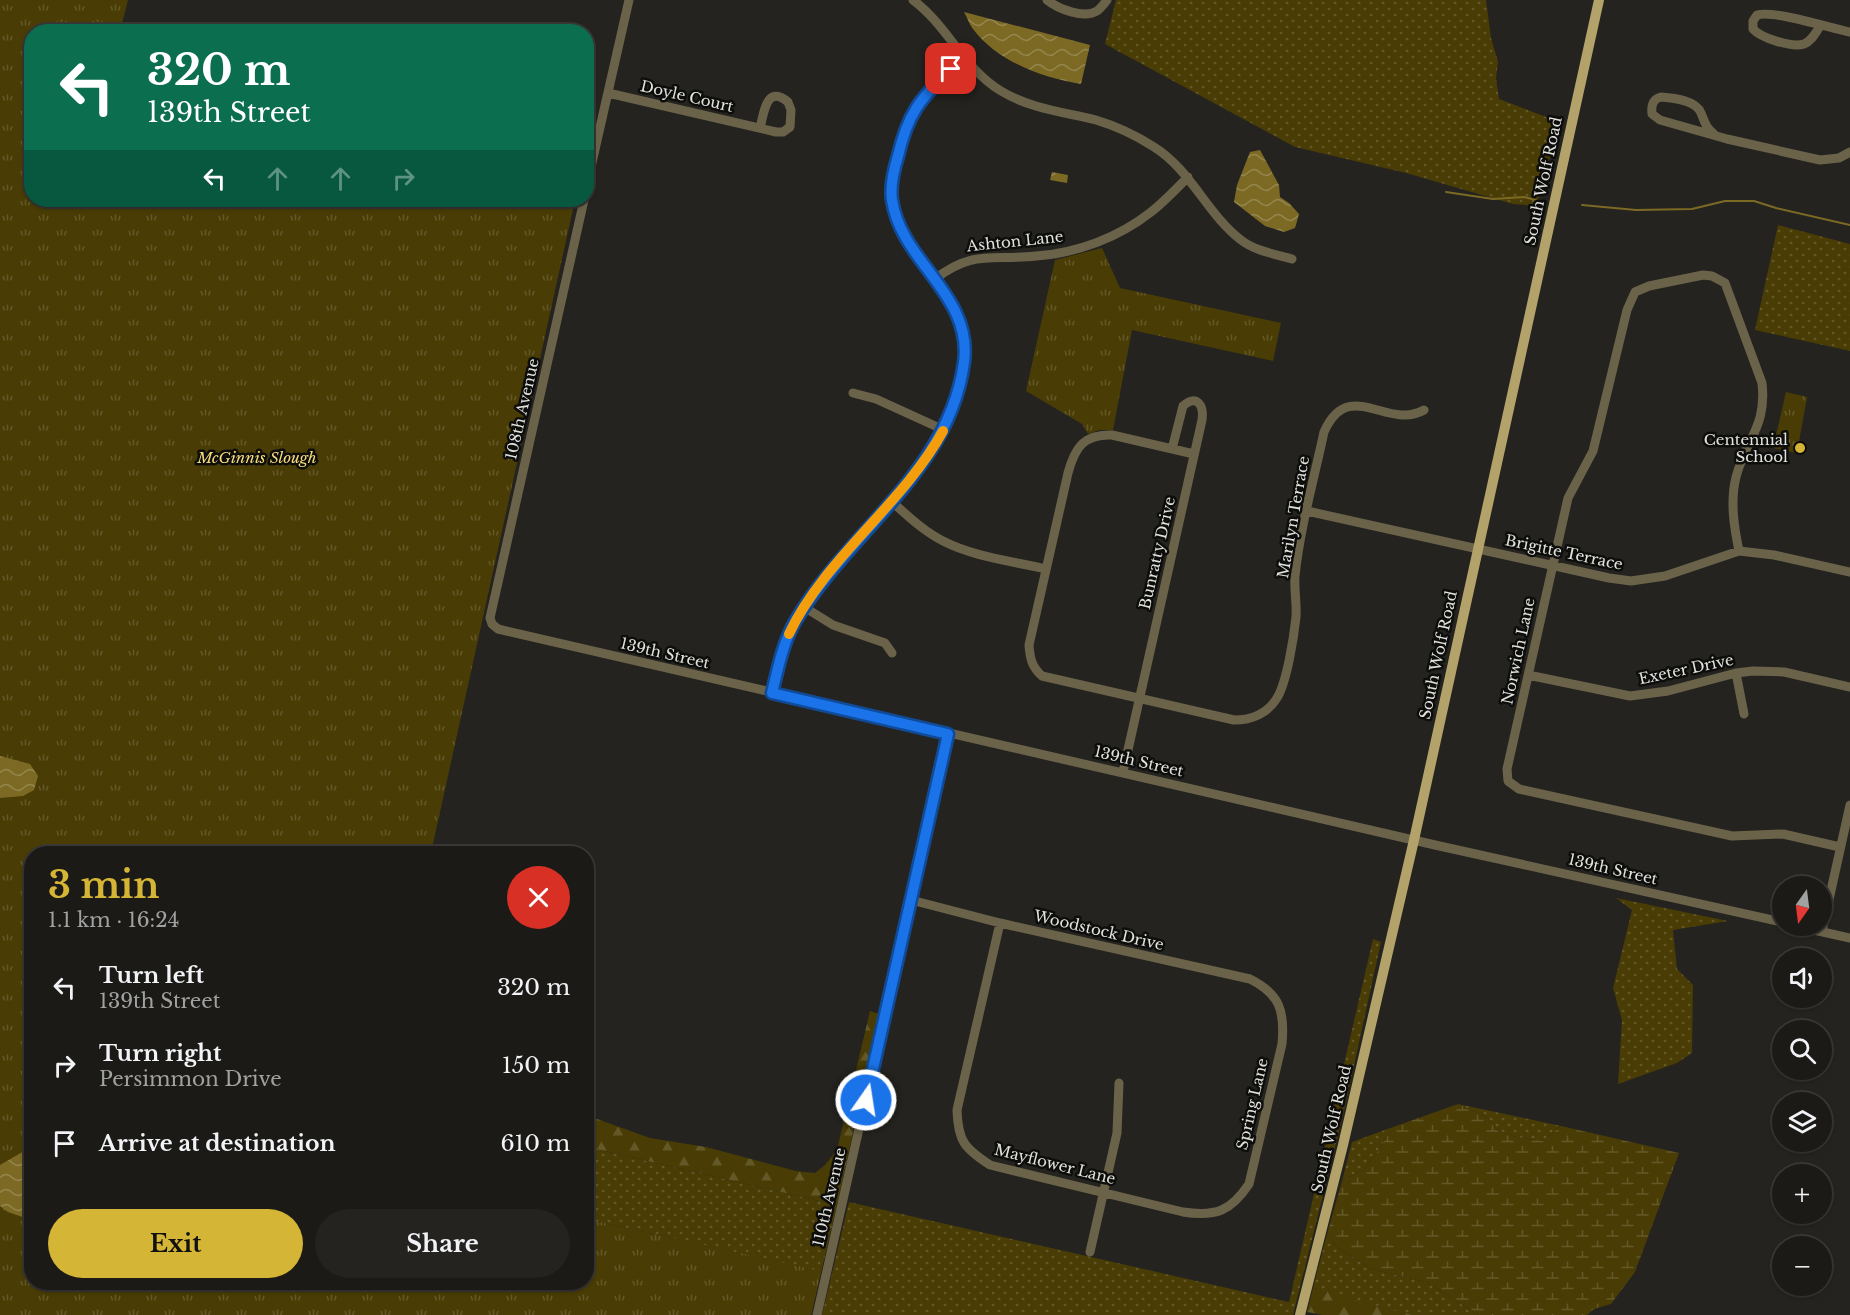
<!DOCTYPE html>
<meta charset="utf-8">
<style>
:root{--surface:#1b1a17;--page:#242320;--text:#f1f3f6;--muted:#a0a1a1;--line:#393836;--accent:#d5b535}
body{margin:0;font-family:"Libre Baskerville",serif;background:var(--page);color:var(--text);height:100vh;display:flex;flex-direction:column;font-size:22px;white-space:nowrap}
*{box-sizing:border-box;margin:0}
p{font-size:20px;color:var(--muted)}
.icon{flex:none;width:33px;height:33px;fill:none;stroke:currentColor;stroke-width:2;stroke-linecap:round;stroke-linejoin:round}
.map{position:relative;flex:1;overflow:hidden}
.side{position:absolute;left:24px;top:846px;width:570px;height:444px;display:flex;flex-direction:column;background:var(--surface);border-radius:24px;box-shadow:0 2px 4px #0004,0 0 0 2px var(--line)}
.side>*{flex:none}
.guide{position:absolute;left:24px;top:24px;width:570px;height:183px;border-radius:24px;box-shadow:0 2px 4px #0004,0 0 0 2px var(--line);background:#0b6e4f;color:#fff;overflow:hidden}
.needle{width:39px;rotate:194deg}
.tools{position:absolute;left:1772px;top:876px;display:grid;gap:12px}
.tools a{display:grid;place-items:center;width:60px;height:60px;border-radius:50%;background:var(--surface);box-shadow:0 2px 4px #0004,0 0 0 2px var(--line);font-size:30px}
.pin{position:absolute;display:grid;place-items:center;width:51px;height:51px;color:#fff;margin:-26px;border-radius:12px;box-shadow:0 3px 9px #0006}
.me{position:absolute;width:66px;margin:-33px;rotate:13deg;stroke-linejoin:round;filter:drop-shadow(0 0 4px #0008)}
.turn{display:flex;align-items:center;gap:21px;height:126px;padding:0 24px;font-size:27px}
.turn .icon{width:78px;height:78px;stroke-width:2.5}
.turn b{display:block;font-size:42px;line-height:51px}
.lanes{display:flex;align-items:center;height:57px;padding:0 24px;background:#0003;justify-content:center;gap:30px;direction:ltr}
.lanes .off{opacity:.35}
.round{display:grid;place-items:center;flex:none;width:63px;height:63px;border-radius:32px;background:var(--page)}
.summary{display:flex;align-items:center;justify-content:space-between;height:102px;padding:0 24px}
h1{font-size:36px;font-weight:800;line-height:45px;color:var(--accent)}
.button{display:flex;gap:12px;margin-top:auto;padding:12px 24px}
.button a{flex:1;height:69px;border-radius:36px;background:var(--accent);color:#111;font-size:24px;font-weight:800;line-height:69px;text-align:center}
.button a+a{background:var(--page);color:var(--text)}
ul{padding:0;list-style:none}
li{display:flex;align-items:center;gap:18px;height:78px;padding:0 24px}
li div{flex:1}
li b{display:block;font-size:22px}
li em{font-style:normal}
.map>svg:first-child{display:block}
</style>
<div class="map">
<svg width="1850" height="1315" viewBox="0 0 1850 1315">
<defs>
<pattern id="grass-dots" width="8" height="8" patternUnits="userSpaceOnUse" patternTransform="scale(1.5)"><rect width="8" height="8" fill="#493c04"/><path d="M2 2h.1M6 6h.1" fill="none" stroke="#635828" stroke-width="1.8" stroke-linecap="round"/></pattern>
<pattern id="forest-firs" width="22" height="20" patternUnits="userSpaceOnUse" patternTransform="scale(1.5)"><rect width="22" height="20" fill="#493c04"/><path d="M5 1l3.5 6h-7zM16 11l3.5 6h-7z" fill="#635828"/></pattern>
<pattern id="wetland-marsh" width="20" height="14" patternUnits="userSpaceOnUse" patternTransform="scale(1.5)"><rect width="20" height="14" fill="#493c04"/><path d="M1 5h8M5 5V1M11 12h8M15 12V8" fill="none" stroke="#635828"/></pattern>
<pattern id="park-tufts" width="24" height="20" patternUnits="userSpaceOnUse" patternTransform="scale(1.5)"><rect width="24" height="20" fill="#493c04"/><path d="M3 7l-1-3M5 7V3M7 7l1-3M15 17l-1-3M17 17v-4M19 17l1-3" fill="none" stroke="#635828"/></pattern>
<pattern id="water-waves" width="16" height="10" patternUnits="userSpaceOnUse" patternTransform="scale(1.5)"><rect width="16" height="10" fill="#7c6a24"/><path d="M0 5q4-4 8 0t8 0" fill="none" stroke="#94864e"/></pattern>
</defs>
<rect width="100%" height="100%" fill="#24231f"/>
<path fill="url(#grass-dots)" d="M1116,0H1486L1491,38L1498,62L1496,78L1499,99L1559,122L1537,206L1513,204L1406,173L1295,147L1105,44Z
M1778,225L1850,244V351L1755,330Z
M1616,898L1728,921L1673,930L1677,969L1693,985L1692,1053L1677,1063L1618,1084L1622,1020L1613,988L1632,910Z
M1373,939L1381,942L1344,1111L1293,1315H822L849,1202L1289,1302Z
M1458,1104L1561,1126L1543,1141L1516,1137L1498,1131L1488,1118Z
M1393,1127L1378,1151L1364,1169L1342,1181L1352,1142Z
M587,1147L837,1205L811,1315L792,1265L587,1219Z
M1327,1234L1337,1247L1371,1269L1426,1282L1479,1315C1457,1315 1434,1315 1413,1315C1379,1312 1347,1294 1313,1288Z"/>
<path fill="url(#forest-firs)" d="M870,1011L879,1014L837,1205L587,1147L586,1115L650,1138L706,1147L796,1171L815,1173L825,1165L837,1150Z
M1313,1288L1333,1291L1359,1301L1412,1315H1323L1307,1312Z"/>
<path fill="url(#wetland-marsh)" d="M1458,1104L1488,1118L1498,1131L1516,1137L1543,1141L1561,1126L1679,1153L1635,1272L1611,1304L1594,1309L1587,1315H1479L1426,1282L1371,1269L1337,1247L1327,1234L1342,1181L1364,1169L1378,1151L1393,1127Z"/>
<path fill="url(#park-tufts)" d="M0,0H128L120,31L32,32V200H575L431,853L32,854V1282H586L587,1219L821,1271L811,1315H0Z
M1102,248L1120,288L1281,323L1273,361L1132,330L1113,430H1099L1088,434L1082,424L1026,391L1055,260Z
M1786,392L1807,397L1797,453L1773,448Z"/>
<path fill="url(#water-waves)" d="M964,12L1090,45L1081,84C1042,78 997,61 973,29C969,24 967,17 964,12Z
M1260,150L1279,185L1280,197L1289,203L1299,214L1295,228L1284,232L1265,226L1234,202L1237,185L1250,152Z
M1052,172L1068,175L1067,183L1050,180Z
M0,756L30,764L38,776L34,790L23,796L0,798Z
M31,1147V1220L8,1212L0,1206V1165Z"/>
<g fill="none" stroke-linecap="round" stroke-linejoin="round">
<path stroke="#7c6a24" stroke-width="2" d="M1446,192L1493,199L1524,197L1536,200
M1582,205L1636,210L1692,209L1725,201H1754L1776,208L1850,225"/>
<path stroke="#6b6349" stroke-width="9" d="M913,0C947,25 964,69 1001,91C1031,109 1064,112 1096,120C1116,126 1137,136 1154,147C1191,170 1207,214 1241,240C1255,251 1275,254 1292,259
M1047,0C1058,9 1084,19 1097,11C1101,8 1104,4 1107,0
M1821,25C1816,32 1812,41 1804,44C1792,48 1761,38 1753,29V21L1757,15C1774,10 1830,28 1850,32
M608,93L776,132H783L790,127L791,110L788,102C766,84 764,113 760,128
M1714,134C1705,127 1705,122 1701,113C1696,100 1674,98 1661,97C1653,99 1651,105 1652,114L1660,120L1727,139L1820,160L1839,158L1850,152
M586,189L629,0
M584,200L490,618L492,624L498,629L1435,845L1782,922
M935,279C973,249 993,261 1036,256C1077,253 1118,238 1151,212C1164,202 1176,189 1188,177
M853,393L876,399L944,430
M1194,454L1112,435C1084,434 1075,447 1068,473L1029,645C1030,659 1032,667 1042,676L1234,720C1252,720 1268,713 1277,698C1287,682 1294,636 1296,617C1297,604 1294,590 1295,576C1300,528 1314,479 1324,432C1349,376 1387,431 1424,410
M891,501C907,515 923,531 943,541C974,557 1012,561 1046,569
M1307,511L1609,578L1631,581L1665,576L1739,551L1774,555L1850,572
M1739,551C1734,527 1730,501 1736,477C1746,439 1767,427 1762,383L1725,283L1712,276L1703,275L1649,286L1635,292L1627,310L1593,451L1568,498L1507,769L1508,781L1519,789L1732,836L1783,834L1840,847
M804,607L833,625L885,643L892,653
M1736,673L1744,714
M1528,675L1630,696L1668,691L1736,673L1753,671L1784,672L1850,687
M772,693L784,645L804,607L818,587L922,463C950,425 975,371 960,323C950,290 922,269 906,240C899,228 892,211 892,197C891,172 901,130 914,109C926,89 946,73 963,57
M1123,772L1202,420C1204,405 1197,394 1183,406L1172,449
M911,900L1000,923L1250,979C1280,994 1285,1011 1282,1044L1249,1184C1231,1211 1216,1217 1183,1212L990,1165C964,1148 958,1141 957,1110L1000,923
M1796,926L1850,938
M1822,931L1850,805
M1090,1252L1117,1133L1119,1083
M817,1315L948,734"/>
<path stroke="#b3a36b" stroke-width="10" d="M1300,1315L1343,1145L1414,840L1599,0"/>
</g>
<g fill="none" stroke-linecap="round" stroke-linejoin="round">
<defs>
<path id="route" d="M866,1100L948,734L772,693C778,668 783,642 796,620C849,531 950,471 964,362C973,295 901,262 892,200C890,186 894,169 898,156C908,113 920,99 951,69"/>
</defs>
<use href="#route" stroke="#114b97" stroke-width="15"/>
<use href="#route" stroke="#1a73e8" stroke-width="10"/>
<path stroke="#f59e0b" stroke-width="10" d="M789,634C824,559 903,504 943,431"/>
</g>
<circle fill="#d5b535" stroke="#0d0d0b" stroke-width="2" cx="1800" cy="448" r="6"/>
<g text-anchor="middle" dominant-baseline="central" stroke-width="5" stroke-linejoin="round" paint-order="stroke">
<g font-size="15" fill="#e1e1de" stroke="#0d0d0b">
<text transform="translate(687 96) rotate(13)">Doyle Court</text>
<text transform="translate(1543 181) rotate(-78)">South Wolf Road</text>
<text transform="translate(1015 241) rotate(-6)">Ashton Lane</text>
<text transform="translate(522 409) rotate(-77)">108th Avenue</text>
<text transform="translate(1293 517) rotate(-80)">Marilyn Terrace</text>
<text transform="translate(1564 552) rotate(12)">Brigitte Terrace</text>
<text transform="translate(1157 553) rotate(-77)">Bunratty Drive</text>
<text transform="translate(1518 651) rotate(-78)">Norwich Lane</text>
<text transform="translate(665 653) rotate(13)">139th Street</text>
<text transform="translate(1438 655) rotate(-78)">South Wolf Road</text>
<text transform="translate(1686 669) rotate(-12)">Exeter Drive</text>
<text transform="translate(1139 761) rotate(13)">139th Street</text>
<text transform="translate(1613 869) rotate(13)">139th Street</text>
<text transform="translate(1099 930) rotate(13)">Woodstock Drive</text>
<text transform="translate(1252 1104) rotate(-77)">Spring Lane</text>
<text transform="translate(1331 1129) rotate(-77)">South Wolf Road</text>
<text transform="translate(1055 1164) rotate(14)">Mayflower Lane</text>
<text transform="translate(829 1197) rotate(-77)">110th Avenue</text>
</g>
<g font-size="15" fill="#e1e1de" stroke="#0d0d0b" text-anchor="end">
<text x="1788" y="439">Centennial<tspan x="1788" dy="17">School</tspan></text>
</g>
<g font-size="15" font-style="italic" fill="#f6dc7b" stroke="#0d0d0b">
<text x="257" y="457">McGinnis Slough</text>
</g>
</g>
</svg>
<div class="tools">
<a><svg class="needle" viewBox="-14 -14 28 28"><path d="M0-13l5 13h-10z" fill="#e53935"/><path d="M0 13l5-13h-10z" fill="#a0a1a1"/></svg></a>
<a><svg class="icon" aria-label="sound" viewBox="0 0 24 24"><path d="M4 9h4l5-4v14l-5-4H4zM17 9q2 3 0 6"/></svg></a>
<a><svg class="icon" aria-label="search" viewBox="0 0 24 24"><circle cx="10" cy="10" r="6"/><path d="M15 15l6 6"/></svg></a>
<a><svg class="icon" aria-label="layers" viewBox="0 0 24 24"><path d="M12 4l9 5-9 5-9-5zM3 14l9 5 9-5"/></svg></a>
<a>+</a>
<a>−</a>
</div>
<div class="pin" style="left:951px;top:69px;background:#d93025"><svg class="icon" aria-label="arrive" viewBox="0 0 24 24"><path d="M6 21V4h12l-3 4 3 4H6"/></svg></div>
<svg class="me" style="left:866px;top:1100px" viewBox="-20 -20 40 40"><circle r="17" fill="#1a73e8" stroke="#fff" stroke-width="3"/><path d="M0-11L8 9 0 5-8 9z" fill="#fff"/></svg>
<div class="guide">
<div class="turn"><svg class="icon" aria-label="left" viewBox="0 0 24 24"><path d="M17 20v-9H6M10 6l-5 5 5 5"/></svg><div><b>320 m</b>139th Street</div></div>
<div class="lanes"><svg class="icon" aria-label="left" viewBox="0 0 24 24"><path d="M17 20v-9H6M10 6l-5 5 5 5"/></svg><svg class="icon off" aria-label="ahead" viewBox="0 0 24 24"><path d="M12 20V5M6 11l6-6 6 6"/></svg><svg class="icon off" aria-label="ahead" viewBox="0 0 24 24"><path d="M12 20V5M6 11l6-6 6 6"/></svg><svg class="icon off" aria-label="right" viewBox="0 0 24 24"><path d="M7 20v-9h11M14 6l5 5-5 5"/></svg></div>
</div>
<section class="side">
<div class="summary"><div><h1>3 min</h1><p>1.1 km · 16:24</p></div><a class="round" style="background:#d93025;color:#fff"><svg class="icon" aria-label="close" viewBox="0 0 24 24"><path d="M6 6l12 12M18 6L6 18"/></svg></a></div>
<ul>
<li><svg class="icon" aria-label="left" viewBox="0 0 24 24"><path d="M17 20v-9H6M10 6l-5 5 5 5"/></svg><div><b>Turn left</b><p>139th Street</p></div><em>320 m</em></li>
<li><svg class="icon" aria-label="right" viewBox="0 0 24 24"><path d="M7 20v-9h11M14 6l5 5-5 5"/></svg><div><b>Turn right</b><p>Persimmon Drive</p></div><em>150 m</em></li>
<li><svg class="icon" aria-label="arrive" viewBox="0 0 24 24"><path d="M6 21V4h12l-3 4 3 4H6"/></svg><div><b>Arrive at destination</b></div><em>610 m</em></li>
</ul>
<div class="button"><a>Exit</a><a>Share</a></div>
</section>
</div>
